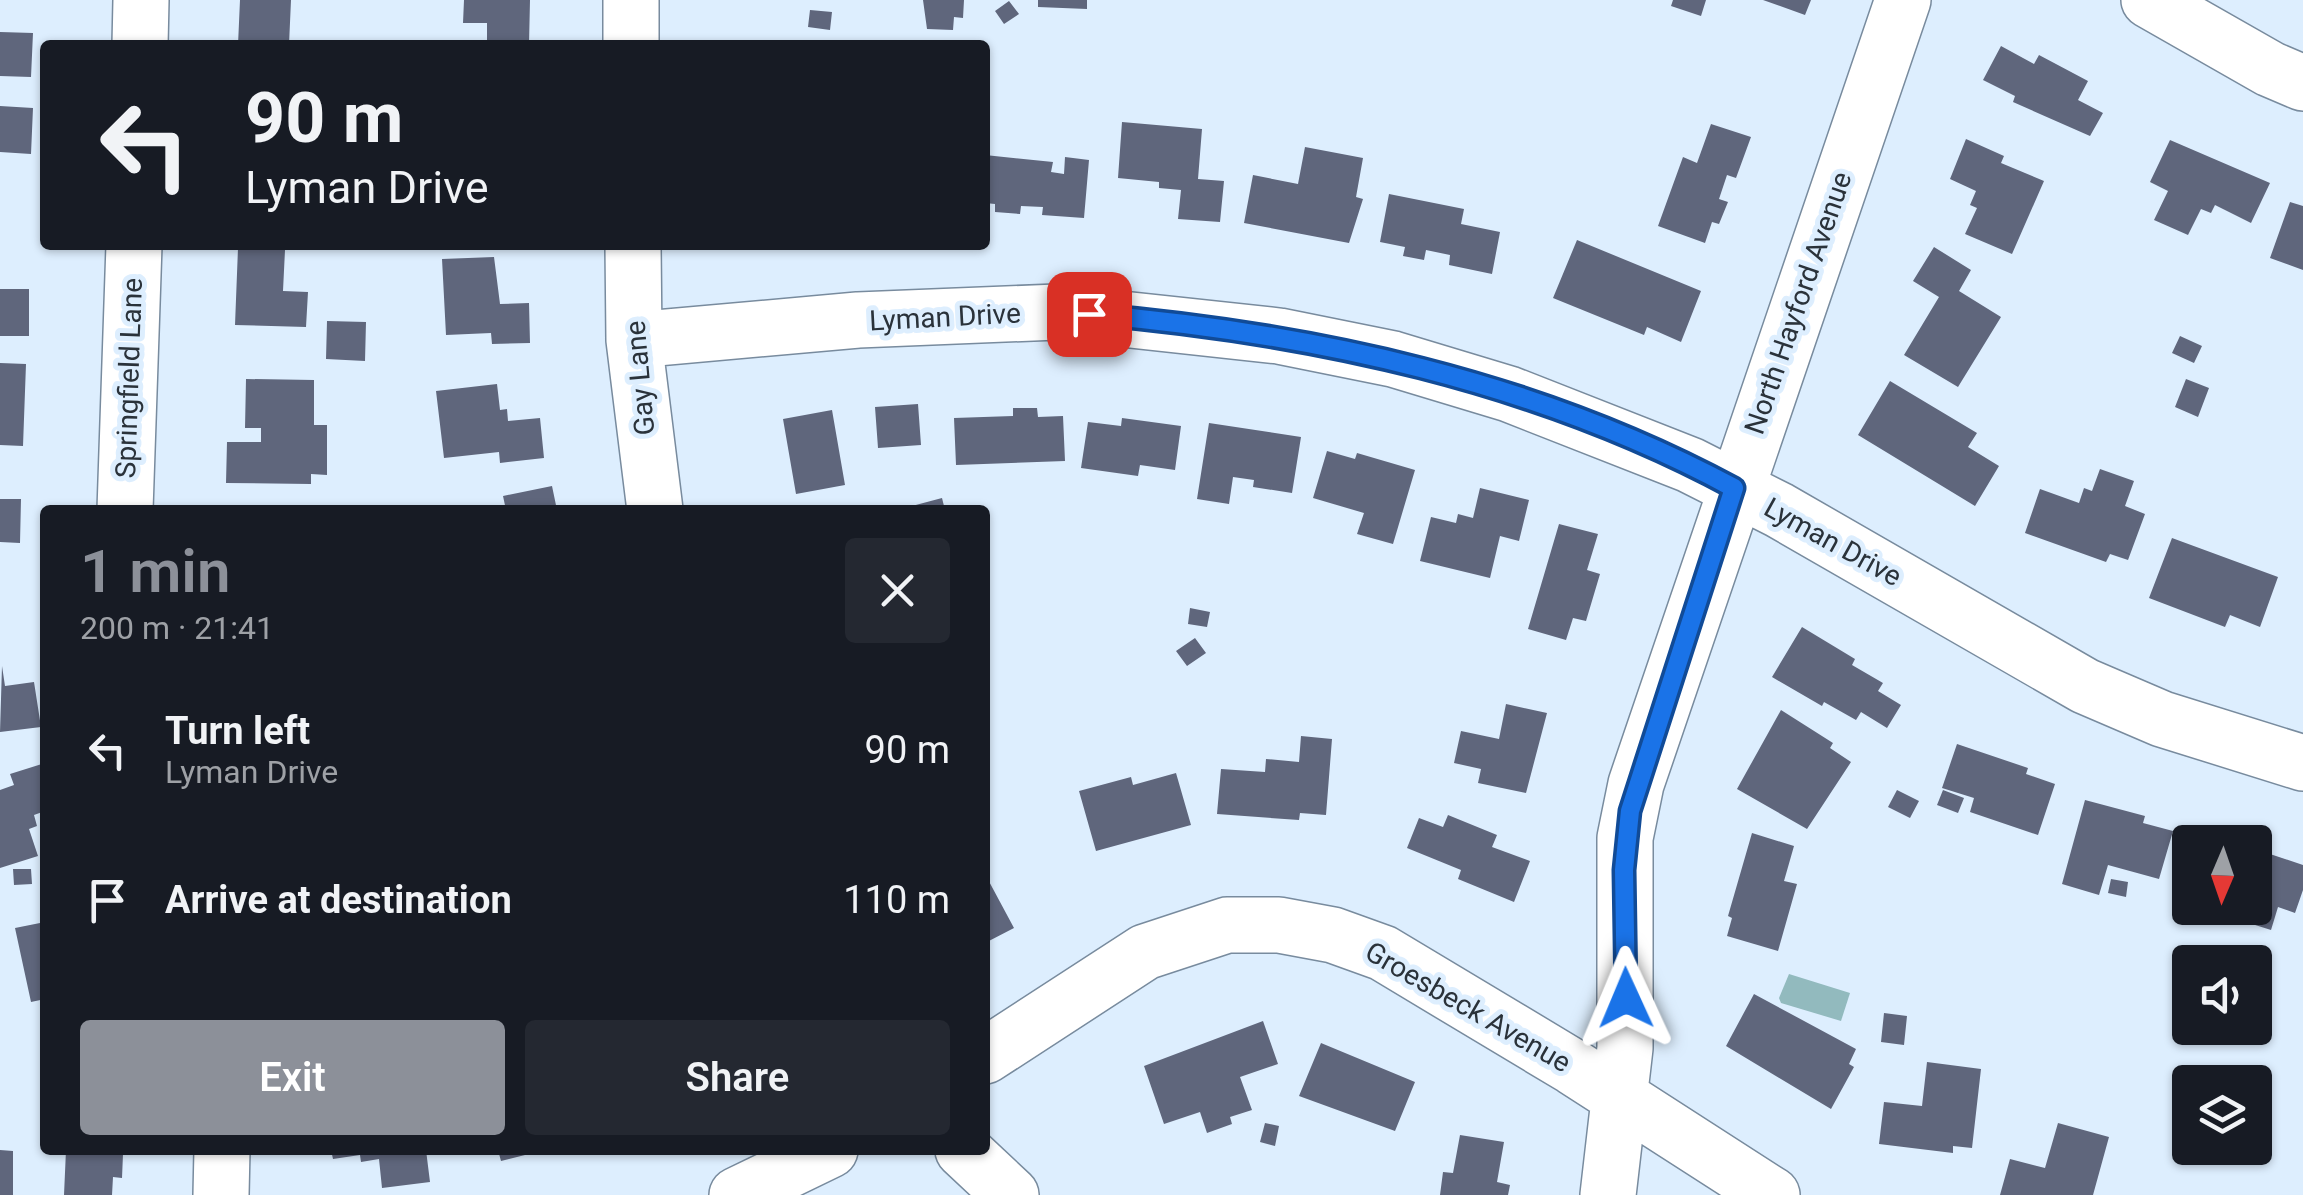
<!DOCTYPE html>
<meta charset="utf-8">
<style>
:root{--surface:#171b24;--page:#242831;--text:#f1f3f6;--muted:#9ea1a6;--accent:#8c9099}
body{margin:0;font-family:Roboto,sans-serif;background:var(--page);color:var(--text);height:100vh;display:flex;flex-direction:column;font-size:38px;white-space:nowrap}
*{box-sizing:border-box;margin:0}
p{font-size:32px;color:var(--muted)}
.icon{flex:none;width:55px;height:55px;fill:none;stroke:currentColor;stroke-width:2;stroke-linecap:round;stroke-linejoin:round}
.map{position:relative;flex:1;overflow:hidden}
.details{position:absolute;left:40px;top:505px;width:950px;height:650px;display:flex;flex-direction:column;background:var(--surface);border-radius:10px;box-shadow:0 2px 8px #0004}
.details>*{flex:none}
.guide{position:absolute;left:40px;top:40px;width:950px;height:210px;border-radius:10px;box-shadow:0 2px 8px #0004;background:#171b24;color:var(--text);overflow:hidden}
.needle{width:65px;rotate:182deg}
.controls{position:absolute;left:2172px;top:825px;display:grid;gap:20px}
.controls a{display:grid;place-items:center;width:100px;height:100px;border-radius:10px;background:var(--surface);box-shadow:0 2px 8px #0004;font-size:50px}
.pin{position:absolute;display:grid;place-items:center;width:85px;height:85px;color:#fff;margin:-42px;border-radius:20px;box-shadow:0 5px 15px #0006}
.me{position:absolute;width:110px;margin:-55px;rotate:359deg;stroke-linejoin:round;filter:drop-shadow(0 0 8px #0008)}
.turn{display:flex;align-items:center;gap:35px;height:210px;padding:0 40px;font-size:45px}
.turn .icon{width:130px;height:130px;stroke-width:2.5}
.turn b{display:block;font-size:70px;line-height:85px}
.round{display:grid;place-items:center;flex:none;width:105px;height:105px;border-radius:10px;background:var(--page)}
.headline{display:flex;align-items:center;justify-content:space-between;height:170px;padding:0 40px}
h1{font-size:60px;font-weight:600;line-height:75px;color:var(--accent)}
.button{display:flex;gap:20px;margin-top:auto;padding:20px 40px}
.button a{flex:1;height:115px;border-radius:10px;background:var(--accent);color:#fff;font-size:40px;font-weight:600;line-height:115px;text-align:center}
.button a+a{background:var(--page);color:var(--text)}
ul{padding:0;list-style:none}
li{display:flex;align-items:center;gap:30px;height:150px;padding:0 40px}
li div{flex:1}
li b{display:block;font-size:38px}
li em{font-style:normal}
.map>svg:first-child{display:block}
</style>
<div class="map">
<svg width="2303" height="1195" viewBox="0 0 2303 1195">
<rect width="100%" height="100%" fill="#ddeefe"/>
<path fill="#92babe" d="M1789,974L1850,993L1841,1021L1781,1003L1779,998Z"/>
<path fill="#5f667c" d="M240,0H291L289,45H238Z
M464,0H530L529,45H487V23H463Z
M923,0H964L963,18L954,17L953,30L927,29Z
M1038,0H1087V9L1038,7Z
M1673,0H1706L1701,16L1671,6Z
M1763,0H1811L1805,15Z
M1009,1L1019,14L1004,24L995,11Z
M810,10L832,12L830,30L808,27Z
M0,32L33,33L31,77L0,76Z
M2001,46L2034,64L2039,55L2088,81L2078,100L2103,113L2090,136L2013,102L2015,96L1983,80Z
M0,106L33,108L31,154L0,152Z
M1122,122L1202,129L1198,179L1224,181L1220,222L1178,219L1181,190L1159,188V182L1118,178Z
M1711,124L1751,137L1736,178L1727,175L1719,199L1728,202L1719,224L1712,222L1705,243L1658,226L1683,157L1697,163Z
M1966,139L2004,156L2001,163L2044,181L2012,254L1965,234L1977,208L1970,205L1976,191L1950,179Z
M2170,140L2270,183L2251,223L2215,205L2211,213L2201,209L2188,235L2154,220L2168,191L2150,182Z
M1305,147L1363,158L1356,197L1363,199L1349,243L1244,223L1253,175L1298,184Z
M985,155L1053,162L1051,172L1064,174L1065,157L1089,160L1084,218L1042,215L1043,207L1021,206L1020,214L995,212V204L985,203Z
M1389,194L1464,209L1461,224L1500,232L1492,274L1449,265L1450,255L1426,250L1424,260L1403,256L1405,247L1380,242Z
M2290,202L2303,206V270L2270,258Z
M1577,240L1701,291L1681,342L1647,327L1644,335L1553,298Z
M1934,247L1971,270L1959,291L2001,317L1958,387L1904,355L1939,297L1913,281Z
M238,248L285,250L283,291L308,292L306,327L235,325Z
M494,257L500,304L529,303L530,343L492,344L491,333L446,335L442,259Z
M0,289H29V336H0Z
M327,321L366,322L365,361L326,359Z
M2180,336L2202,346L2194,363L2172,353Z
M0,363L26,364L23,446L0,445Z
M246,379L314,380V425H327V475L311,474V484L226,483L227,442H261V428H245Z
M2186,379L2209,388L2198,417L2175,407Z
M1890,381L1977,433L1968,447L1999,466L1975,506L1858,435Z
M497,384L500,410L507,409L508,421L540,418L544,458L500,463L499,452L444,458L436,391Z
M918,404L921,445L878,448L875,407Z
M1013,408H1037L1038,417L1063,416L1065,461L956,465L954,418L1013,416Z
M832,410L845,485L796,494L783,419Z
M1122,418L1181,426L1175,470L1140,465L1138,476L1081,468L1088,422L1121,426Z
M1209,423L1301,437L1292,493L1253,487L1254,480L1233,477L1229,504L1197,499Z
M1327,451L1355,459L1357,453L1415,470L1393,544L1357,534L1364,513L1313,498Z
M2100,469L2134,481L2125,506L2145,514L2128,560L2110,554L2106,562L2025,533L2040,489L2079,503L2084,488L2092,491Z
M552,486L557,510H506L503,496Z
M1480,488L1529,500L1519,541L1500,536L1490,578L1420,561L1431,517L1456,523L1458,514L1473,518Z
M942,498L945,510H913L912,506Z
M0,499H21L20,543L0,542Z
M1559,524L1598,534L1587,570L1600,574L1586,621L1573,618L1566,640L1528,629Z
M2172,538L2278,577L2260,627L2230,615L2225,627L2149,598Z
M1190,608L1210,612L1207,627L1188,624Z
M1802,627L1855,659L1852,665L1883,683L1878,691L1901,705L1887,728L1861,712L1856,720L1824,702L1822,706L1772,677Z
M1195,638L1206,653L1187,666L1176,651Z
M2,666L5,686L34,682L41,727L0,732Z
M1506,704L1547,713L1526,793L1478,783L1481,769L1454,763L1461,731L1499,739Z
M1781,710L1833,743L1830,748L1851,762L1807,829L1737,789Z
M1301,736L1332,739L1326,815L1300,813L1299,820L1217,814L1221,769L1265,772L1266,759L1299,762Z
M1957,744L2028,768L2026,774L2055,784L2038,835L1970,812L1974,798L1942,788Z
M45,763V811L34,815L37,826L29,829L38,856L0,868V790L14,785L10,774Z
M1176,773L1191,825L1096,851L1079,791L1131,777L1133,785Z
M1897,790L1919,801L1910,818L1888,807Z
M1943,790L1964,798L1958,813L1937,805Z
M2085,800L2145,816L2143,823L2173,831L2159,879L2108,865L2099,895L2062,884Z
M1448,815L1497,835L1492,847L1530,861L1514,902L1458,879L1461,870L1407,848L1419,818L1443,827Z
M1752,833L1794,846L1784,881L1797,884L1778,951L1727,936L1732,918L1728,916Z
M2255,849L2303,865V890L2295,913L2278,907L2271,930L2233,918L2236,908H2255Z
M13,869H31L32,884L14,885Z
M985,874L1014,928L985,943Z
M2111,879L2128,882L2126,897L2108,893Z
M45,922V999L31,1002L15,928Z
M1754,994L1856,1049L1849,1064L1854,1067L1831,1109L1726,1046Z
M1884,1013L1907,1016L1904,1045L1881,1042Z
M1263,1021L1278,1064L1240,1077L1252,1110L1230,1117L1232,1124L1207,1133L1200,1112L1164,1124L1144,1066Z
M1321,1043L1415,1082L1395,1131L1299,1096Z
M1927,1062L1981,1069L1972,1148L1953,1146V1153L1879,1144L1884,1102L1922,1106Z
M1265,1123L1279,1126L1275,1146L1260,1142Z
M2058,1123L2109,1137L2093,1195H2000L2010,1159L2045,1168Z
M1460,1135L1504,1142L1497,1182L1510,1185L1508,1195H1440L1443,1172L1453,1173Z
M0,1150L13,1151V1195H0Z
M66,1150L123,1154L122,1178L113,1177L112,1195H64Z
M331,1150H426L430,1182L382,1188L379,1159L361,1162L360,1155L333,1159Z
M498,1150H541V1151L501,1161Z"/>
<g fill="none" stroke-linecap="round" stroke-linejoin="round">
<defs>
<path id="minor" d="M631,0V45
M2149,0L2270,69L2303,83
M140,45L141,0
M633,245L634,340L655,510
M634,340L858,320L1057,312L1279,336L1393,359L1509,394L1690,465L1779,510L2085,686L2162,719L2303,763
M125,510L134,245
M985,1056L1145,952L1227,925H1279L1333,935L1383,953L1573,1067L1772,1195
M963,1150L1011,1195
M221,1195L222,1150
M737,1195L830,1150
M1608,1195L1625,1048V838L1636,784L1903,0"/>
</defs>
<use href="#minor" stroke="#788b9e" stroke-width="58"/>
<use href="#minor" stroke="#fff" stroke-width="55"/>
</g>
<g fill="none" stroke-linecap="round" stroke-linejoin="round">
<defs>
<path id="route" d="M1089,314C1312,333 1536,381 1734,488L1630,811L1624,870L1626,998"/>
</defs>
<use href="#route" stroke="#114b97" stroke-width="25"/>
<use href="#route" stroke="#1a73e8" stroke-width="18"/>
</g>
<g text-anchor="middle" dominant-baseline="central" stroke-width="10" stroke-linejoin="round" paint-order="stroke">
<g font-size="28" fill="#2a323a" stroke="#ddeefe">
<text transform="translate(1798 303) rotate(-71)">North Hayford Avenue</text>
<text transform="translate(945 317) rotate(-3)">Lyman Drive</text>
<text transform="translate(129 378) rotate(-88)">Springfield Lane</text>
<text transform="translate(640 378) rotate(-95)">Gay Lane</text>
<text transform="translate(1833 542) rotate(29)">Lyman Drive</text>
<text transform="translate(1468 1007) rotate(30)">Groesbeck Avenue</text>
</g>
</g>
</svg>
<div class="controls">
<a><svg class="needle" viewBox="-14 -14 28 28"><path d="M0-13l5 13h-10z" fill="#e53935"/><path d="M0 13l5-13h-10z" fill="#9ea1a6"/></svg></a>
<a><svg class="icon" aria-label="sound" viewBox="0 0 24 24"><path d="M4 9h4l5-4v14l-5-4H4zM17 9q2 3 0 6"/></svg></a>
<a><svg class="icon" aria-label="layers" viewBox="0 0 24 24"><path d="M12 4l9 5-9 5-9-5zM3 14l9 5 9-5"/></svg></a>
</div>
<div class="pin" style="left:1089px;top:314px;background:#d93025"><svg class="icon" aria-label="arrive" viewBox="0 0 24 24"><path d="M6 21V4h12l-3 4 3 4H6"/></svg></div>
<svg class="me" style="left:1626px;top:998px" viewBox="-20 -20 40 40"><path d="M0-17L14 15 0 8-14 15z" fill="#1a73e8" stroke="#fff" stroke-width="4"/></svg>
<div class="guide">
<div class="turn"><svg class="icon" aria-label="left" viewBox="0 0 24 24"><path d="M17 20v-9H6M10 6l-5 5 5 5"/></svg><div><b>90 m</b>Lyman Drive</div></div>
</div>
<section class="details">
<div class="headline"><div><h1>1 min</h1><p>200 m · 21:41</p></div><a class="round"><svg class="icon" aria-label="close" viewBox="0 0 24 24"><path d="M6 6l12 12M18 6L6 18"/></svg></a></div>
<ul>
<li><svg class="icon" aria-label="left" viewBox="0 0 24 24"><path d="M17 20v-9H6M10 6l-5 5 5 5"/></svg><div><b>Turn left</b><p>Lyman Drive</p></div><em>90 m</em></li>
<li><svg class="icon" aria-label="arrive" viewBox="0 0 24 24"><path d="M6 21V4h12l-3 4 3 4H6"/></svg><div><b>Arrive at destination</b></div><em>110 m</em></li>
</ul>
<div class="button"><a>Exit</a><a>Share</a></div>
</section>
</div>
